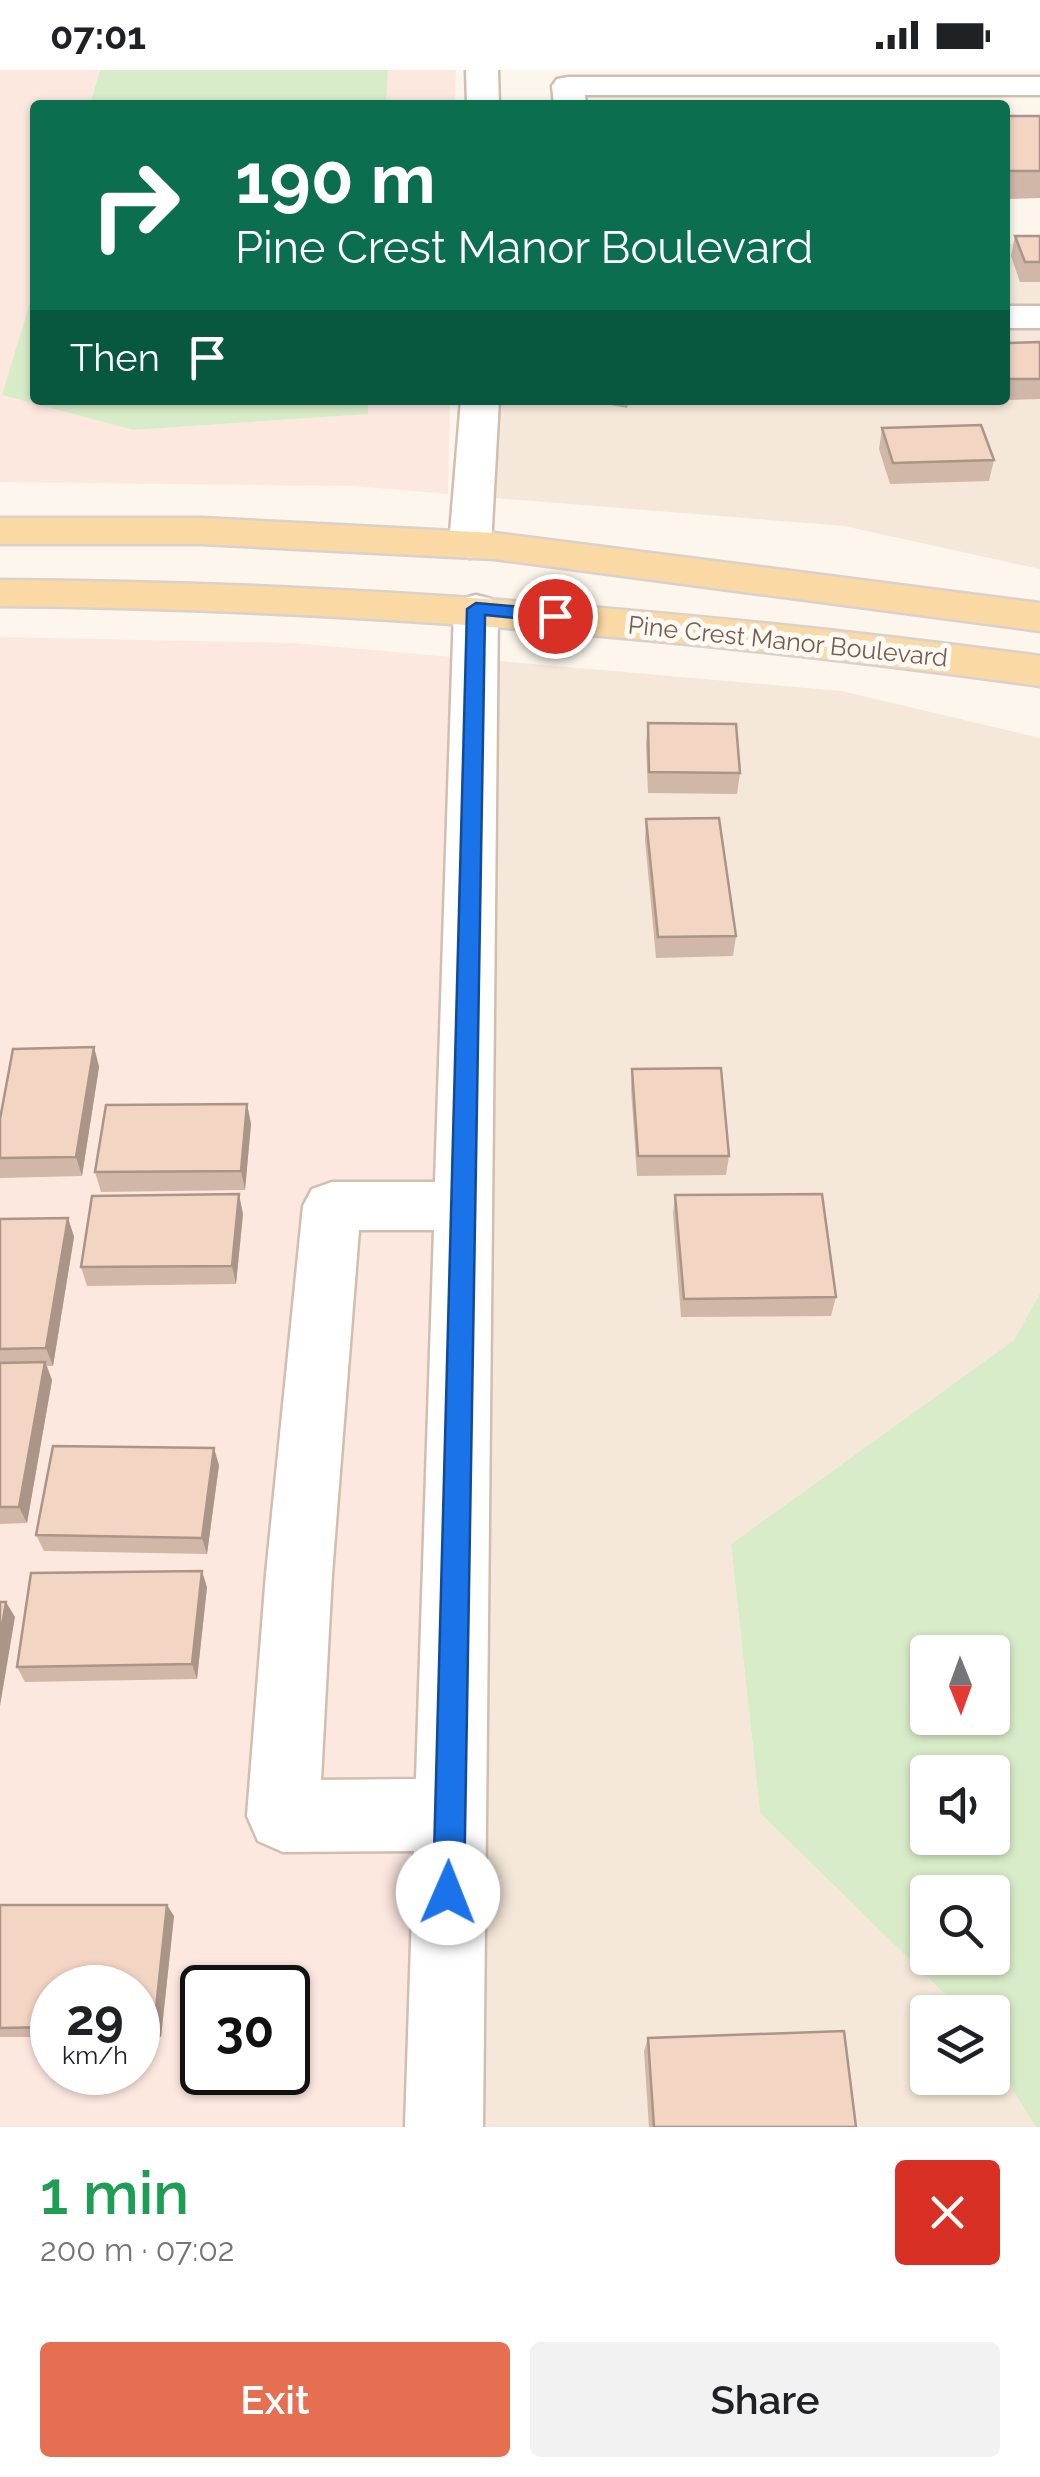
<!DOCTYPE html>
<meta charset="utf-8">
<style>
:root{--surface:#fff;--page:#f2f2f2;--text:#202124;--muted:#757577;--accent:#e76f51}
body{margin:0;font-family:Raleway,sans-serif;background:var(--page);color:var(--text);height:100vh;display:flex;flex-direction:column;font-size:38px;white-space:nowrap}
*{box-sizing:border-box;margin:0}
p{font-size:32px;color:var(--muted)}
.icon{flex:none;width:55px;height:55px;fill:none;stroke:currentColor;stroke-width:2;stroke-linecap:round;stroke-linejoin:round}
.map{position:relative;height:2057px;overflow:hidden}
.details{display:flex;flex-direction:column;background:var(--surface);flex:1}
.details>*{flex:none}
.top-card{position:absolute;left:30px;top:30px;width:980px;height:305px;border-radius:10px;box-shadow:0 2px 8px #0004;background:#0b6e4f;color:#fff;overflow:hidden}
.needle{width:65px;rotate:179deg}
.controls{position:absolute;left:910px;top:1565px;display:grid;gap:20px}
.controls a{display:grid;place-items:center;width:100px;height:100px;border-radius:10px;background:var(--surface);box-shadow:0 2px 8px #0004;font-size:50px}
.speed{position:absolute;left:30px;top:1895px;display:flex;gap:20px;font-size:50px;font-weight:700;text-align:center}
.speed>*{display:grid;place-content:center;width:130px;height:130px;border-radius:50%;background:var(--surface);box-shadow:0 2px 8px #0004;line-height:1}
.speed small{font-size:25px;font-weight:400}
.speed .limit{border:5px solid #111;border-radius:15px;background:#fff;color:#111}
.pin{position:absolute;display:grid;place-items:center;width:85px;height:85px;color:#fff;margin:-42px;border:5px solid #fff;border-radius:50%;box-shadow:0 2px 10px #0007}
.me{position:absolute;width:110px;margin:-55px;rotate:1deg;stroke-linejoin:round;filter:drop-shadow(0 0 8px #0008)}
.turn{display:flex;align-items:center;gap:35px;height:210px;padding:0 40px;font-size:45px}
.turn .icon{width:130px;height:130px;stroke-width:2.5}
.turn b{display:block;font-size:70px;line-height:85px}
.then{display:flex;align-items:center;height:95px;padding:0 40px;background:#0003;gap:20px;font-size:38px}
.round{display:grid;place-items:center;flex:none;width:105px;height:105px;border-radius:10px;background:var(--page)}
.headline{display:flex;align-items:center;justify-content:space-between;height:170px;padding:0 40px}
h1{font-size:60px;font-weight:600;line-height:75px;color:#1e9e55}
.primary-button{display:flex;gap:20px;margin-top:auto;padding:20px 40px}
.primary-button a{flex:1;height:115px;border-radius:10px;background:var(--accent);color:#fff;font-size:40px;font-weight:600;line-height:115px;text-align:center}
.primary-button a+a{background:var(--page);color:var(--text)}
.status{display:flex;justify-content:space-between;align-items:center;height:70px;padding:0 50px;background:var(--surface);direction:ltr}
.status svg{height:28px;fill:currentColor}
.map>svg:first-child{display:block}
</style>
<div class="status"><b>07:01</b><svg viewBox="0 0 49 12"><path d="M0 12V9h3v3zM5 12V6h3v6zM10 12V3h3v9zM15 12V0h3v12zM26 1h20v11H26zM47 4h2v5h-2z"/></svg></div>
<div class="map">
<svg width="1040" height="2057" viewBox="0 0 1040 2057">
<rect width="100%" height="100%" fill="#fdf6ec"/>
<path fill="#f5e8da" d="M1005,174H1040V236H1005Z
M1005,258H1040V499L844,456L494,428L499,330H1005Z
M498,591L842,621L1040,668V1223L1014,1270L731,1474L760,1743L963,1942H928V2008H992L993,1989L1036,2057H484Z"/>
<path fill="#fde8e0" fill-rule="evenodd" d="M0,0H100L90,35H35V216L3,325L133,360L367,344L368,330H450L448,424L353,416L0,412Z
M388,0H456L455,35H386Z
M0,567L293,573L452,587L403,2057H0ZM52,1918H138V2002H52ZM202,1918H288V2002H202Z"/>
<path fill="#d8ecc9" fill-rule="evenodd" d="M100,0H388L386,35H90Z
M35,216V330H368V344L133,360L2,325Z
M1040,1223V2057H1036L993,1989L992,1942H963L760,1743L731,1474L1014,1270ZM928,1582H992V1648H928ZM928,1702H992V1768H928ZM928,1822H992V1888H928Z"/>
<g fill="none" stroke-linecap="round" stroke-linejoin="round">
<defs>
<path id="minor" d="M466,0H498L499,35H467Z
M568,7H1040V25H585L586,35H554L552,16L557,9Z
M1005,236H1040V258H1005Z
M461,330H499L491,475L485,484L470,488L455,484L449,475Z
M476,525L491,529L498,539L483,2057H405L414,1781L283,1782L258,1771L247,1746L266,1504L303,1136L312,1119L332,1112H435L454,539L461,529ZM359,1160H434L416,1709L321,1710L332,1504Z"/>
<path id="major" d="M0,448H202L494,463L1040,533V561L494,489L202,474H0Z
M0,510C349,512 694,540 1040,586V616C694,568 349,539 0,536Z"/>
</defs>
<use href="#minor" stroke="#d1beb0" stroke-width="5"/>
<use href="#major" stroke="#dad1cd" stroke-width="5"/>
<use href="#minor" fill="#fff" fill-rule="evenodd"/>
<use href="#major" fill="#fbd9a5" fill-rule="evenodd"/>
</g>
<path fill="#d1b7a8" d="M1005,46H1040V128L1005,129Z
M1015,166H1040V212H1020L1011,186Z
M1040,272V329L1005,330V273Z
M583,330H630L627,338Z
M882,358L994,390L989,411L890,414L879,379Z
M648,653L740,703L737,724L648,723L646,674Z
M646,749L736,866L733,886L656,888L645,770Z
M94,977L99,997L82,1106L0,1108V1049Z
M632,999L729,1086L726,1105L637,1106L631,1019Z
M247,1034L251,1054L245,1120L101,1122L95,1102Z
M675,1125L836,1227L831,1246L681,1247L673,1144Z
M243,1144L236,1214L87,1216L81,1197Z
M68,1148L74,1167L53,1296H47L52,1310L27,1453L0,1454V1149Z
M219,1395L207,1484L44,1481L36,1465Z
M207,1517L197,1609L25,1612L17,1597Z
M0,1835L174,1846L161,1967H138V1918H52V1967H0Z
M648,1968L856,2057H649L644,1981Z"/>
<path fill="#aa9588" d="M94,977L99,997L82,1106L76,1087Z
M247,1034L251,1054L245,1120L241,1101Z
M239,1124L243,1144L236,1214L232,1196Z
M68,1148L74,1167L53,1296L46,1278Z
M45,1292L52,1310L27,1453L19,1437Z
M214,1378L219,1395L207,1484L202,1468Z
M202,1501L207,1517L197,1609L192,1594Z
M6,1532L15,1547L0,1636V1568Z
M167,1835L174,1846L161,1967L154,1957Z"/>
<path fill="#f3d5c3" stroke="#aa9588" stroke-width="2.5" d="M1005,46H1040V101H1005Z
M1015,166H1040V192H1025Z
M1040,272V309H1005V273Z
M981,355L994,390L893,393L882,358Z
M648,653L736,654L740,703L649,702Z
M719,748L736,866L658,867L646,749Z
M94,977L76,1087L0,1088V1049L13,979Z
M721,998L729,1086H638L632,999Z
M247,1034L241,1101L95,1102L106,1035Z
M239,1124L232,1196L81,1197L92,1126Z
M822,1124L836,1227L684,1229L675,1125Z
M68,1148L46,1278L0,1279V1149Z
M45,1292L19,1437H0V1293Z
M53,1376L214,1378L202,1468L36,1465Z
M202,1501L192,1594L17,1597L31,1503Z
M0,1532H6L0,1568Z
M0,1835H167L154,1957H138V1918H52V1957L0,1958Z
M844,1961L856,2057H654L648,1968Z"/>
<path fill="#1a73e8" stroke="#114b97" stroke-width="2.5" d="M476,533L555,540L564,546L555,552L485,545L464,1823L459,1834L448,1838L438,1834L433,1823L467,539Z"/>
<g text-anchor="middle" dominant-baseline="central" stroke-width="10" stroke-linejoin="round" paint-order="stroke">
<g font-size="25" fill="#7a5c4d" stroke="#fffaf3">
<text transform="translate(788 571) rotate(6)">Pine Crest Manor Boulevard</text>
</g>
</g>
</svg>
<div class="controls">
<a><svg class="needle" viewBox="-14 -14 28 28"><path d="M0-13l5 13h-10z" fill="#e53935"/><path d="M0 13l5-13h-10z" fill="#757577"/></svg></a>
<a><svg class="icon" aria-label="sound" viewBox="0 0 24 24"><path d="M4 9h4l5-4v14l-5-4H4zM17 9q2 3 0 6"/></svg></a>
<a><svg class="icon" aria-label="search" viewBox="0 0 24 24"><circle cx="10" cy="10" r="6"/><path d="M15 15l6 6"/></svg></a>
<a><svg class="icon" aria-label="layers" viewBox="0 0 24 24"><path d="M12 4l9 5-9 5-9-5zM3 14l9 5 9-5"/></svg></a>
</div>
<div class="speed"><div>29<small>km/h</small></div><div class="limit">30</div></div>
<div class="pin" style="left:555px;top:546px;background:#d93025"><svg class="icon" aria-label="arrive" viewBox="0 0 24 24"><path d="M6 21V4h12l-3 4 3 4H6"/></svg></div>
<svg class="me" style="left:448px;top:1823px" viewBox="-20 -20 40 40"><circle r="19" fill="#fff"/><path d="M0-13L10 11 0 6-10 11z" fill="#1a73e8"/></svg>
<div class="top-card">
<div class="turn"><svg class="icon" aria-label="right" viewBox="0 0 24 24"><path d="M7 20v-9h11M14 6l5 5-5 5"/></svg><div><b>190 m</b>Pine Crest Manor Boulevard</div></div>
<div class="then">Then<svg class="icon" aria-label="arrive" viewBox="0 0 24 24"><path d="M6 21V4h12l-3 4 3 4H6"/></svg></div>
</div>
</div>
<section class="details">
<div class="headline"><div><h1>1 min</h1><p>200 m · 07:02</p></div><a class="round" style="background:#d93025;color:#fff"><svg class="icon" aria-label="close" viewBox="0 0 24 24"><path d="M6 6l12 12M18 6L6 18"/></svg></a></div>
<div class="primary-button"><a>Exit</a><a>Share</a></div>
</section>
